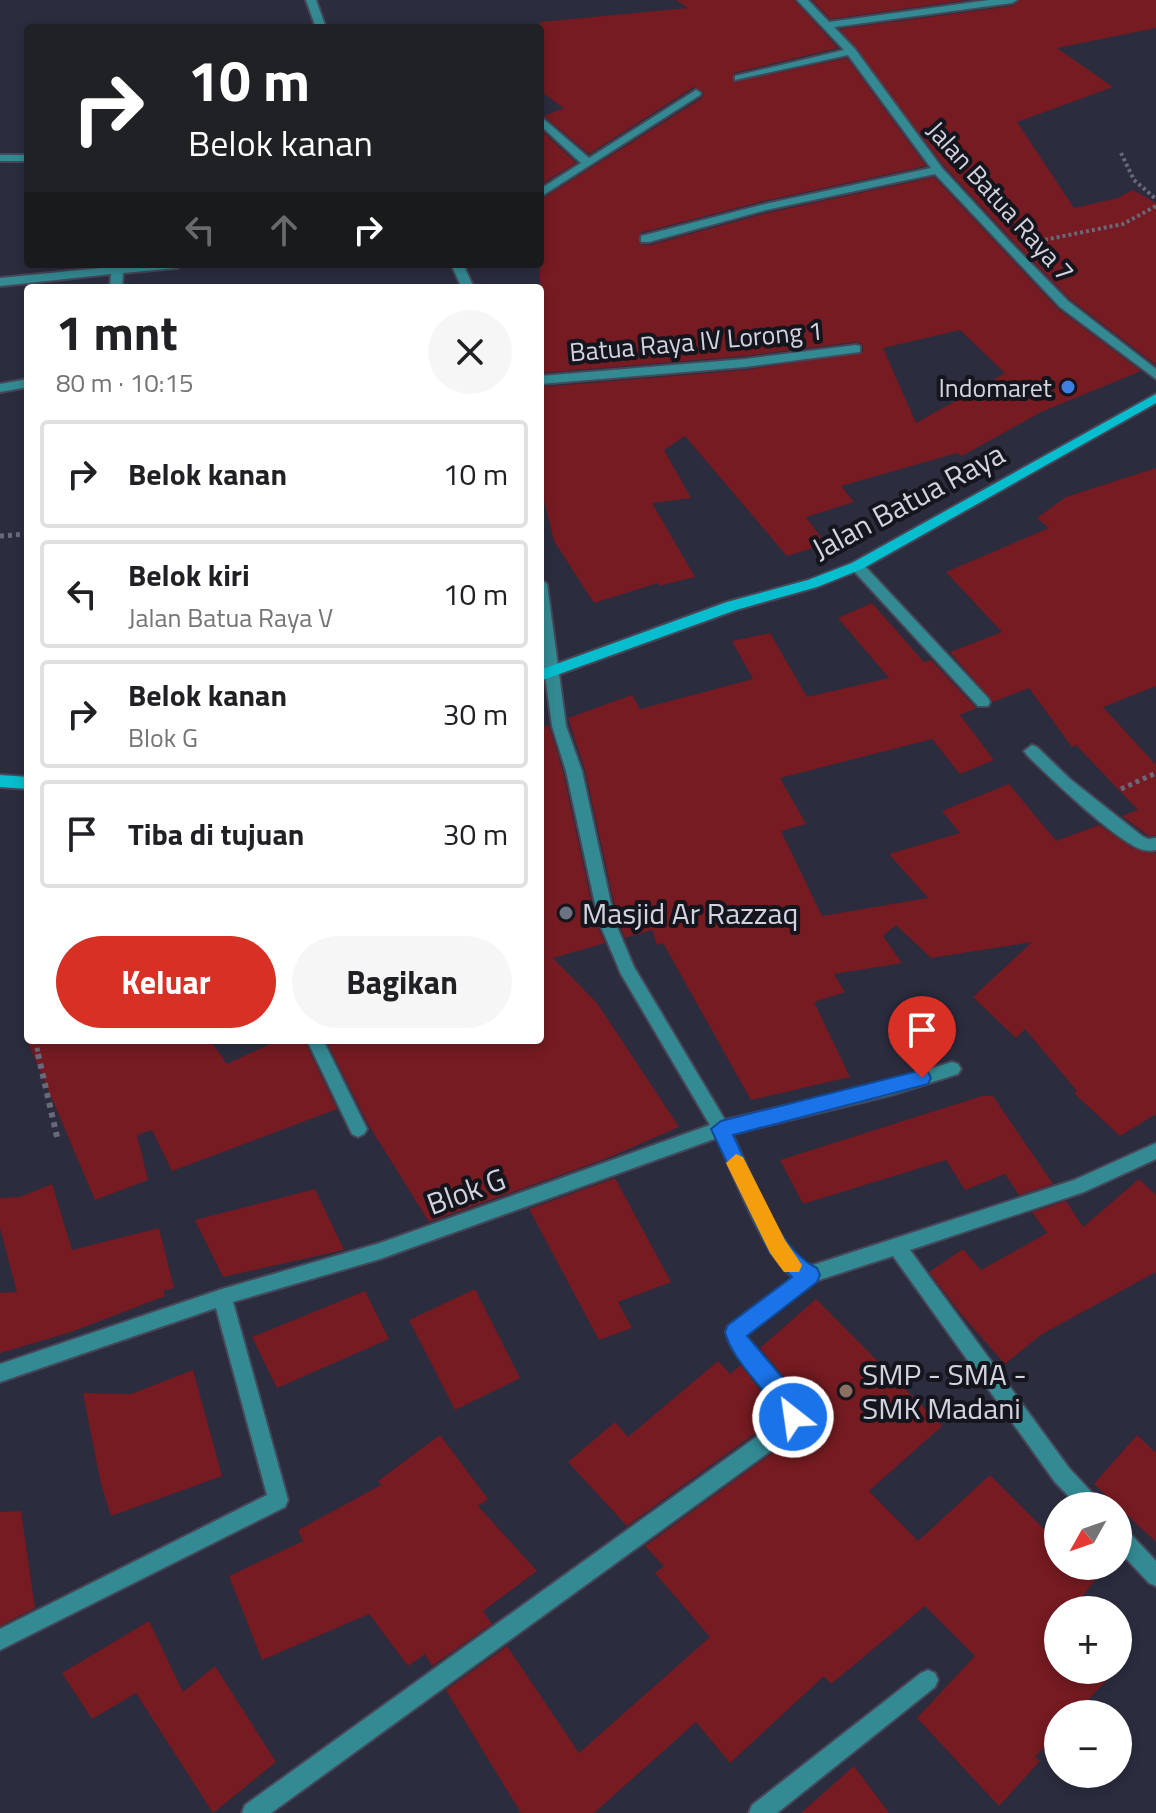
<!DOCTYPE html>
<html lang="id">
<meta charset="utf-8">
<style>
:root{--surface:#fff;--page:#f6f6f6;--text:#202124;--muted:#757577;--line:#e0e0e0;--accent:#d93025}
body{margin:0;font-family:"Titillium Web",sans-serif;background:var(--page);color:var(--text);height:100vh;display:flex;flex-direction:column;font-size:30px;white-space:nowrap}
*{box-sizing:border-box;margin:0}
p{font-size:26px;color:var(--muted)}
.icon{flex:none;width:44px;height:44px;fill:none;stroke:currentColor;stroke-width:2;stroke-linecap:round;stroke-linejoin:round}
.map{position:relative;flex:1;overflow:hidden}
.drawer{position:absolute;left:24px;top:284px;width:520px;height:760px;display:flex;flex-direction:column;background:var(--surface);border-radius:8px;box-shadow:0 4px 12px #0003}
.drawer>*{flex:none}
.guide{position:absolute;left:24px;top:24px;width:520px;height:244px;border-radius:8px;box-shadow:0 4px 12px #0003;background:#202124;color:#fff;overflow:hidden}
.needle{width:52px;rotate:230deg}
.controls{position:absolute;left:1044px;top:1492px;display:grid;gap:16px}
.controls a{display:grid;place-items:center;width:88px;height:88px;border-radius:50%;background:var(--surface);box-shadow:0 4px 12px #0003;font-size:40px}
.pin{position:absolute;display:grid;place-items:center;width:68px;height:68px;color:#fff;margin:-82px -34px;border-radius:50% 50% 50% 0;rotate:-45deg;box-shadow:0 0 8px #0007}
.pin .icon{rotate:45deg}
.me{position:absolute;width:88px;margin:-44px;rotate:330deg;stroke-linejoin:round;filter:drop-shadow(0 0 6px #0008)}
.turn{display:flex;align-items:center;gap:28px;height:168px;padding:0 32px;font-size:36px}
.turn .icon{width:104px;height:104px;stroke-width:2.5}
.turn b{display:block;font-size:56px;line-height:68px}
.lanes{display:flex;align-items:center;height:76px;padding:0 32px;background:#0003;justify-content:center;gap:40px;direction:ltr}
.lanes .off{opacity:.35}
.round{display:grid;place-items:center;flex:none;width:84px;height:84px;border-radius:42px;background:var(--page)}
.head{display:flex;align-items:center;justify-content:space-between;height:136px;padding:0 32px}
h1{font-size:48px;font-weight:700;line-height:60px}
.button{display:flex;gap:16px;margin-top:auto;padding:16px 32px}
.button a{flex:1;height:92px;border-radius:48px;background:var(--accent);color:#fff;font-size:32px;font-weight:700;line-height:92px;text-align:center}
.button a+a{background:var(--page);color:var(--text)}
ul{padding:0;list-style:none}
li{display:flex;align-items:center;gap:24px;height:108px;margin:0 16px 12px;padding:0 16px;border:4px solid var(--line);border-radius:8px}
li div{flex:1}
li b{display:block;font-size:30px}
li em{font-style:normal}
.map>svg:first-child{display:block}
</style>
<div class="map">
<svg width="1156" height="1813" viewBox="0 0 1156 1813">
<rect width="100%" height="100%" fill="#2b2c3e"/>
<path fill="#751b21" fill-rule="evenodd" d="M676,0H794L838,48L734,73L733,82L847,58L926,166L764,201L640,233L639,244L650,245L767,213L934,177L1058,309L1141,371L1041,412L962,456L957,453L841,486L854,502L806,517L826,544L787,556L685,436L664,450L691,498L652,503L695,577L659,586L658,583L594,603L554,541L540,484V387L745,370L863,352L862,344L856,342L745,356L540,373V200L702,98L704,92L694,87L589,154L544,116L564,108L540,91V22L688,8ZM960,330L1005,373L916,423L883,348Z
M812,0H967L830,19Z
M1020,0H1156V28L1057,48L1113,87L1017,122L1074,208L1118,198L1133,190L1156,203V365L1070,299L1013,241L944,166L840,29L1012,6Z
M540,129L576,163L540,185Z
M1156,468V686L1103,707L1156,765V835L1149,836L1122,816L1138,810L1076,745L1072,747L1029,688L993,702L950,652L1002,632L946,572L1049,528L1037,518L1066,497Z
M872,603L924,662L931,660L976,708L960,715L994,760L960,774L932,739L780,778L806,824L781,831L822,916L928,898L889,854L960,833L942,811L1009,784L1056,841L1099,825L1132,848L1156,853V1114L1120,1136L1074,1093L1077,1091L1025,1029L1016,1038L973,997L1032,942L931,958L896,925L883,936L902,963L834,974L845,992L814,1002L850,1077L751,1100L663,943L657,945L652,930L625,938L618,921L585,770L568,718L632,695L640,709L753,679L732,641L770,633L807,697L889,678L838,618Z
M549,725L563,772L596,923L605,943L553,958L597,1003L679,1127L605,1159L429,1222L368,1124L326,1040H540V728Z
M27,1040H210L227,1064L279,1040H304L337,1109L172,1171L152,1130L137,1135L148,1180L95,1200Z
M982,1096H993L1053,1184L1019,1195L1005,1174L965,1190L946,1160L803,1204L780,1160Z
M615,1178L671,1282L618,1302L632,1328L599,1340L529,1209Z
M1139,1179L1156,1195V1272L1042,1334L1005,1364L961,1314L929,1272L963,1249L981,1270L1047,1233L1032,1212L1066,1201L1083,1227Z
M52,1184L72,1250L159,1228L174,1288L163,1291L165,1296L71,1332L0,1353V1293L17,1292L0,1228V1198L20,1197Z
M315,1189L344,1250L223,1277L195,1220Z
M475,1289L520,1378L455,1410L409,1320Z
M365,1291L389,1339L277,1388L252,1337Z
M816,1299L942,1426L869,1491L918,1541L990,1475L1058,1543V1566H1106L1072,1610H1058V1670H1116L1075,1714H1058V1732L1035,1757L1040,1761L999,1806L917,1718L975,1656L925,1606L831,1684L824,1676L730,1763L696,1722L594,1813H521L446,1690L507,1646L579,1753L710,1637L655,1573L664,1566L645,1546L797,1435L806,1416L794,1389L760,1348Z
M718,1361L730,1374L741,1365L779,1416L627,1526L568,1462L615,1422L628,1437Z
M193,1370L222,1476L111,1516L101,1484L83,1393L131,1394Z
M440,1435L488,1499L478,1506L537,1571L483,1611L492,1624L432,1666L425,1654L408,1666L369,1614L262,1660L229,1576L303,1541L298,1530L381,1485L378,1481Z
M1137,1435L1156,1453V1542L1094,1484Z
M21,1511L35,1608L0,1626V1512Z
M149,1621L183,1692L215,1666L276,1762L213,1813L136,1693L92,1719L62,1673Z
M854,1766L889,1813H801Z"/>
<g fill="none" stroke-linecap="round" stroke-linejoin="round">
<defs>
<path id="minor" d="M306,0H316L326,28H316Z
M797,0H808L829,22L989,0H1017L1012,3L834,27L855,49L942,168L1011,243L1068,301L1156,369V379L1060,307L935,174L766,210L649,242H641V236L765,204L931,168L848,55L735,80V76L844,50Z
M696,90L701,93L700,95L540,197V189L581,163L540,125V116L589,158Z
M0,155H28V161H0Z
M142,264H183L177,268L123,273L122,288H110L111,274L0,286V278Z
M451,264H463L474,288H462Z
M856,345L860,346V352L745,367L540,384V376L745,359Z
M28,379V387L0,392V384Z
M857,561L862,563L988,698L990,702L988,706H978L852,569L850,566L852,563Z
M540,579L547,584L566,726L582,771L615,922L634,967L725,1120L891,1081L952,1062L958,1064L961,1069L958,1074L891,1095L732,1134C748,1166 779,1253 810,1266L1074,1180L1156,1143V1159L1084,1192L910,1250L1069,1468L1098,1499L1101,1506H1078L1055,1482L893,1256L816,1281L745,1335L792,1391L803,1417L794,1434L271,1813H242L245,1805L780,1420L783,1416C770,1384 734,1365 726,1332L728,1326L794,1277C768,1265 730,1167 717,1138L380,1259L233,1302L288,1500L285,1507L0,1650V1629L267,1495L216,1308L0,1382V1364L222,1289L380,1243L710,1125L621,974L599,922L566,771L552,726L540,638Z
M1032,745L1037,747L1070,779L1142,836L1148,839L1156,838V850C1152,851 1148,851 1144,850C1120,845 1047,775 1027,755L1024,751Z
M307,1040H323L367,1129L364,1134L358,1137L352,1134Z
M1118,1525L1125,1528L1156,1561V1586L1149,1583L1118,1550Z
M928,1670L935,1673L938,1680L935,1687L777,1813H749L752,1805L921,1673Z"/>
<path id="secondary" d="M1156,394V403L862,569L817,587L736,610L540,681V670L727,602L808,580L852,563Z
M0,775L28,777V789L0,787Z"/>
</defs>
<use href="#minor" stroke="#464758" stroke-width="4"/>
<use href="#secondary" stroke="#464758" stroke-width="4"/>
<path stroke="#686979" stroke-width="4" stroke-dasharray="3 3" stroke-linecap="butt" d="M1121,153L1134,180L1156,199
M1039,241L1123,224L1156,206"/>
<path stroke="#686979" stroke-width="5" stroke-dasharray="4 4" stroke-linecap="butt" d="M0,536L28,534
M1121,789L1156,773
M35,1040L39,1056"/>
<path stroke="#686979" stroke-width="6" stroke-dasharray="5 5" stroke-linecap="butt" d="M38,1054L58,1141"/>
<use href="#minor" fill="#338a93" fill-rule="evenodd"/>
<use href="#secondary" fill="#06becd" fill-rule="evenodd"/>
</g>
<path fill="#1a73e8" stroke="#114b97" stroke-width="2" d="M922,1070L928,1072L931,1078L928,1084L733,1135C753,1175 776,1249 817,1268L820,1275L817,1282L747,1336L793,1390L804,1417L800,1424L793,1427L785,1424C770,1391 734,1365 725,1332L728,1325L792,1277L770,1253L711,1129L721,1121Z"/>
<path fill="#f59e0b" d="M736,1154L743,1157L785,1240L802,1265L799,1272H784L770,1253L726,1163Z"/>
<circle fill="#3f7fe0" stroke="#15151d" stroke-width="3" cx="1068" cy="387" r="8"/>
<circle fill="#6b7280" stroke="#15151d" stroke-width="3" cx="566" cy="913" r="8"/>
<circle fill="#8d6e63" stroke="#15151d" stroke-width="3" cx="846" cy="1391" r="8"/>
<g text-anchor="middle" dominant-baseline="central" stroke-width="8" stroke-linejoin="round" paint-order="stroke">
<g font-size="26" fill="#d2d3df" stroke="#15151d">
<text transform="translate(1001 201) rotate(48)">Jalan Batua Raya 7</text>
<text transform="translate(696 341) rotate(-5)">Batua Raya IV Lorong 1</text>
</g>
<g font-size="26" fill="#d2d3df" stroke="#15151d" text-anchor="end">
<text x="1052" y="387">Indomaret</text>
</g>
<g font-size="30" fill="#d2d3df" stroke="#15151d">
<text transform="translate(908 501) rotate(-28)">Jalan Batua Raya</text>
<text transform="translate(466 1191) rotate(-20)">Blok G</text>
</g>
<g font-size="30" fill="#d2d3df" stroke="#15151d" text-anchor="start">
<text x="582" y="913">Masjid Ar Razzaq</text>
<text x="862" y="1374">SMP - SMA -<tspan x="862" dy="34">SMK Madani</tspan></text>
</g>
</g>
</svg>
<div class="controls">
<a><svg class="needle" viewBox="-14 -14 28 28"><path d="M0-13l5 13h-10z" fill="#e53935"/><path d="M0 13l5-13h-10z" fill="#757577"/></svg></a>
<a>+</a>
<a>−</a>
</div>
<div class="pin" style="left:922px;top:1078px;background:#d93025"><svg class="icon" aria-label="arrive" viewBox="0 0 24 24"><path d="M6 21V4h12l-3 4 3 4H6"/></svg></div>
<svg class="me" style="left:793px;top:1417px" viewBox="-20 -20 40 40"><circle r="17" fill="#1a73e8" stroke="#fff" stroke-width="3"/><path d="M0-11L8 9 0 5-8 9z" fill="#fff"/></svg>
<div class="guide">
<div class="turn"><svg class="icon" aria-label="right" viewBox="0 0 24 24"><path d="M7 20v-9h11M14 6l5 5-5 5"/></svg><div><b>10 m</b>Belok kanan</div></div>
<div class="lanes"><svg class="icon off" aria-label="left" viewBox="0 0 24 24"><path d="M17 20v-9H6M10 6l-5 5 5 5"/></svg><svg class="icon off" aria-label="ahead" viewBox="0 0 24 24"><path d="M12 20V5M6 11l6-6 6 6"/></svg><svg class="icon" aria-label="right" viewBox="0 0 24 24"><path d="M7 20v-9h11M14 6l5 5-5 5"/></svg></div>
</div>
<section class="drawer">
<div class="head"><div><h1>1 mnt</h1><p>80 m · 10:15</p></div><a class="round"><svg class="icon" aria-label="close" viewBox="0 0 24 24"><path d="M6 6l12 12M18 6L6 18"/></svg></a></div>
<ul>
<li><svg class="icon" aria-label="right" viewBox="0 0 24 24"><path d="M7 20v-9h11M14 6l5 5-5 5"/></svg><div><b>Belok kanan</b></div><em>10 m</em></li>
<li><svg class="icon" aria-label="left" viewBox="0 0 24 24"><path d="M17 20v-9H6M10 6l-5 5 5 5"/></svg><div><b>Belok kiri</b><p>Jalan Batua Raya V</p></div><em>10 m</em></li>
<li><svg class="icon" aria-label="right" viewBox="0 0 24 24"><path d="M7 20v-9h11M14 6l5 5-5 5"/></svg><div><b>Belok kanan</b><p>Blok G</p></div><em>30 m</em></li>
<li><svg class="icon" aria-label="arrive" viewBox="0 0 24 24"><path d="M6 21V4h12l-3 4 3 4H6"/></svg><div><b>Tiba di tujuan</b></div><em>30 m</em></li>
</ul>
<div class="button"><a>Keluar</a><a>Bagikan</a></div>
</section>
</div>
